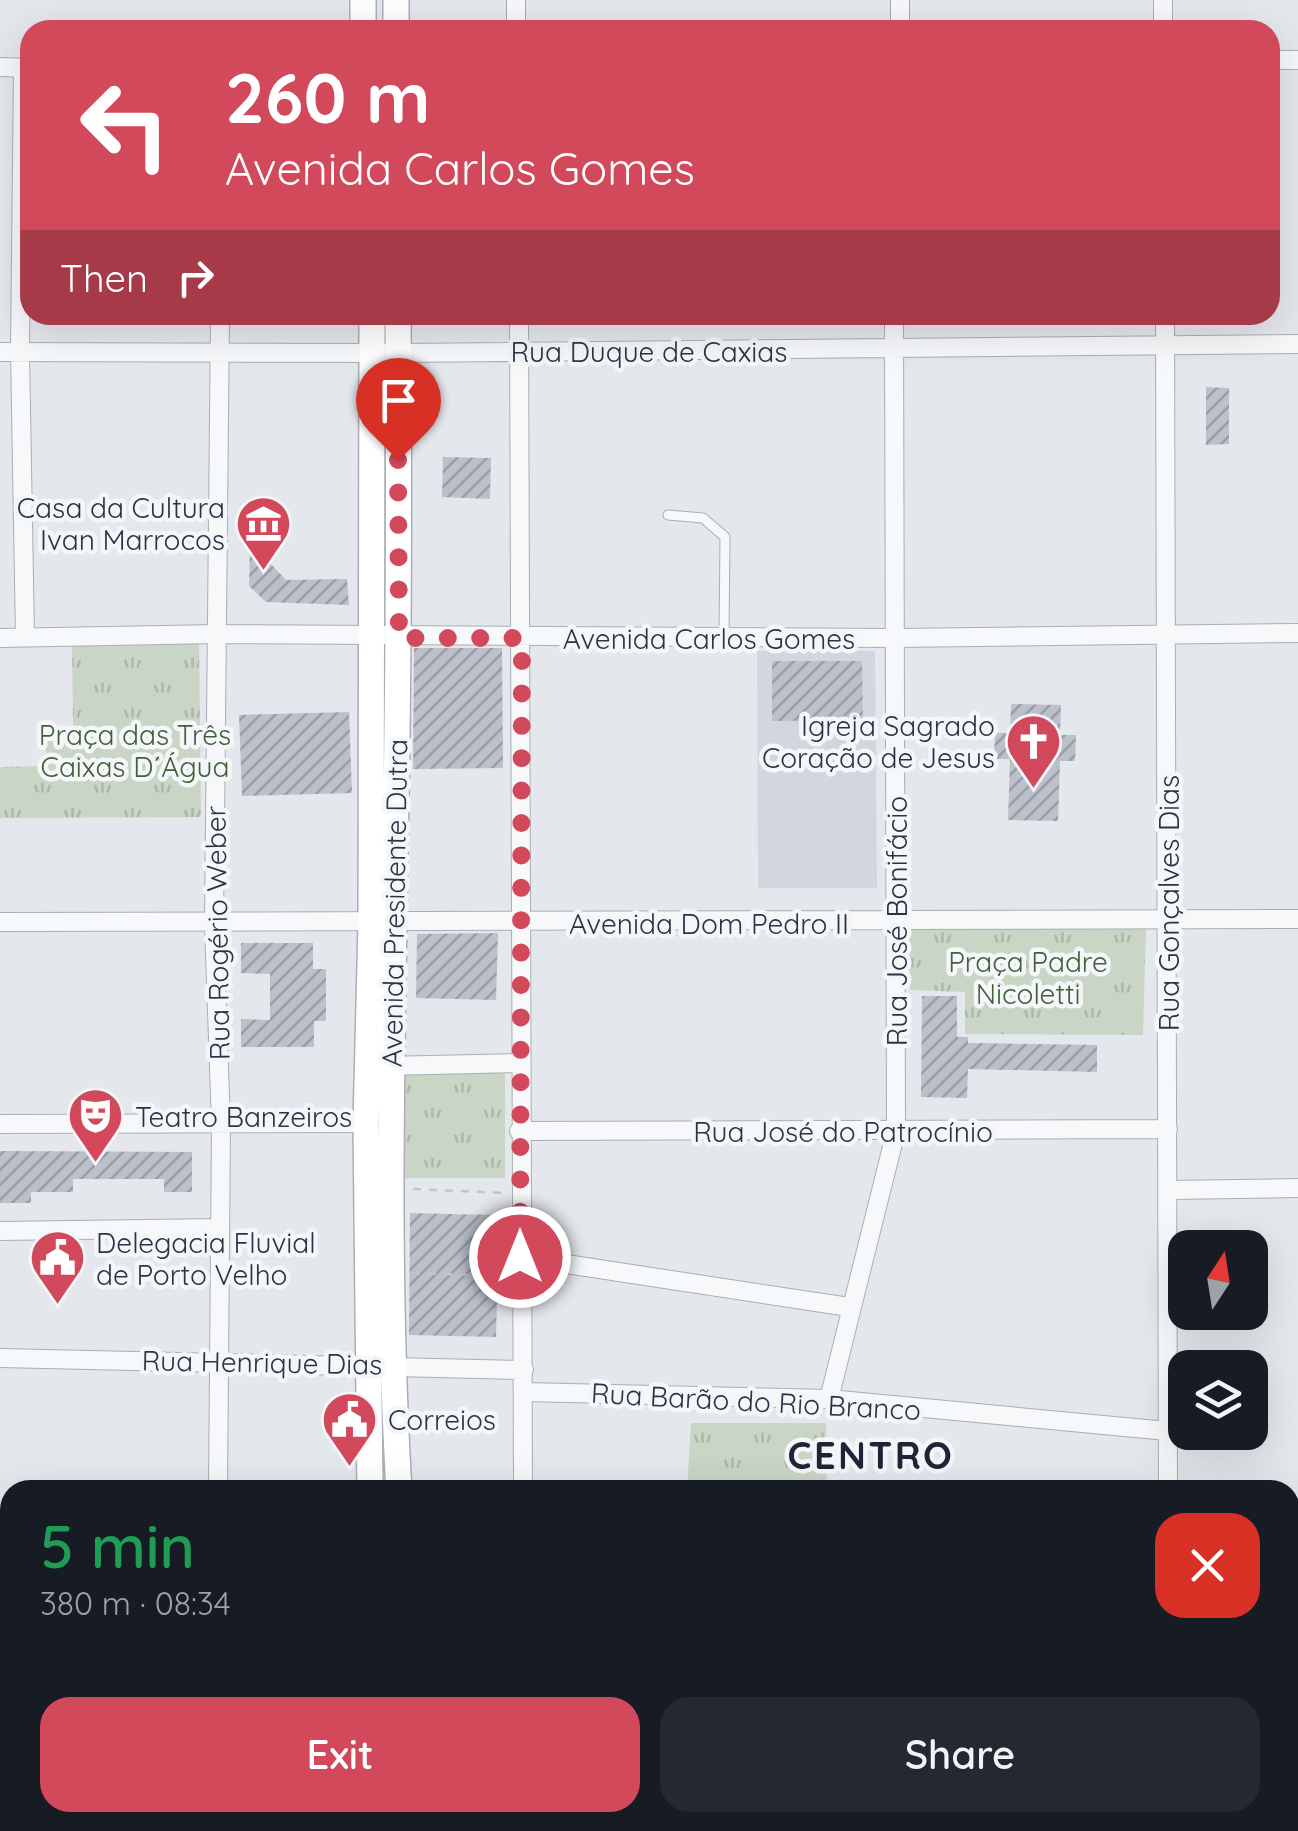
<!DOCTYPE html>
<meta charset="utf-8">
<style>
:root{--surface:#171b24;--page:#242831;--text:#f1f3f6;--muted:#9ea1a6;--accent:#d1495b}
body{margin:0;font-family:Quicksand,sans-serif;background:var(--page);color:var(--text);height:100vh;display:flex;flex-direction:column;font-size:38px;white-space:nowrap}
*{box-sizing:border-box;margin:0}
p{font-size:32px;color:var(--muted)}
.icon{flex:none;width:55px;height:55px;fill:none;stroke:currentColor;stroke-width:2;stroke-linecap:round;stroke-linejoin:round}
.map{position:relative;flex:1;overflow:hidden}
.sheet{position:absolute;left:0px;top:1480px;width:1300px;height:352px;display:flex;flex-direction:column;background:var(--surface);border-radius:30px 30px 0 0;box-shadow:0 10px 40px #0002}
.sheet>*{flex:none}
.guide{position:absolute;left:20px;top:20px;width:1260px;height:305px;border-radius:30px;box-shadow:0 10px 40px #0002;background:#d1495b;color:#fff;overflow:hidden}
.needle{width:65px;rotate:12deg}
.tools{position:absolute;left:1168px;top:1230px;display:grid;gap:20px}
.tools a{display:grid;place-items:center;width:100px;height:100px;border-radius:20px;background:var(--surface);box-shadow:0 10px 40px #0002;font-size:50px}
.pin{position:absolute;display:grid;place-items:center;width:85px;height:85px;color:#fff;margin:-102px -42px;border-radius:50% 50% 50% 0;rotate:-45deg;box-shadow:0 0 10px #0007}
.pin .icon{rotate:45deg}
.me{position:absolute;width:110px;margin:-55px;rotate:0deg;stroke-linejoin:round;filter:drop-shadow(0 0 8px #0008)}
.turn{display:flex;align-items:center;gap:35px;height:210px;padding:0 40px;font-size:45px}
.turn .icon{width:130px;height:130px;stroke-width:2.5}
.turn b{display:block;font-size:70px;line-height:85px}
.then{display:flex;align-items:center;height:95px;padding:0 40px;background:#0003;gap:20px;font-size:38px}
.round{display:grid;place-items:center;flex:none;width:105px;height:105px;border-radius:30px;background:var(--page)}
.overview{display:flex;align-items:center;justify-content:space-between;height:170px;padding:0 40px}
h1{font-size:60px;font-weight:600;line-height:75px;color:#1e9e55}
.button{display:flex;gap:20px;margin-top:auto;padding:20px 40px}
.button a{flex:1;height:115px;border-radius:30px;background:var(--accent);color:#fff;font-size:40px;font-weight:600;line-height:115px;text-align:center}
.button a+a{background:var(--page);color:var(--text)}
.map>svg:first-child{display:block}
</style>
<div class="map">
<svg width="1298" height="1831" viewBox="0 0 1298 1831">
<defs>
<pattern id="grass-tufts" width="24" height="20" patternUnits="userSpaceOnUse" patternTransform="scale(2.5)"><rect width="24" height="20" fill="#c9d6c5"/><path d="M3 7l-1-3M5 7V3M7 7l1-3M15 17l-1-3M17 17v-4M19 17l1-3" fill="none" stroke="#adb8ab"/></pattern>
<pattern id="building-hatch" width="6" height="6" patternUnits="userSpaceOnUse" patternTransform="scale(2.5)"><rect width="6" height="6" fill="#bbc0ca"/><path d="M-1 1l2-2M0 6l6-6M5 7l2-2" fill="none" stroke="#989da6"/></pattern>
</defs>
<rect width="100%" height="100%" fill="#e4e7ec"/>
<path fill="#d2d6de" d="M757,651H875L877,888H758Z"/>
<path fill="url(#grass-tufts)" d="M199,638L201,817L0,818V767L46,766V728L73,727L72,639Z
M1140,918L1146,929L1143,1035L965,1034V992L910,990L909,926Z
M396,1060H505V1178H396Z
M691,1423H826L827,1489L687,1490Z"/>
<path fill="url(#building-hatch)" d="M1206,387L1229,388V444L1206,445Z
M443,457L491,458L490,499L442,497Z
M272,540L271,564L286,580L347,579L349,605L266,602L249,586L250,541Z
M414,648H502L503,768L413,769Z
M772,661H862L863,720L772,721Z
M1011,704L1061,705L1060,735H1076L1075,761H1060L1058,821L1008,820L1010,759H994L995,733H1010Z
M349,712L352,793L242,796L239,715Z
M498,933L496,1000L416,998L417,934Z
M241,943H313V969H326V1021H314V1047H241V1019L270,1020V974L241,973Z
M922,996H957V1037H968V1043L1097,1045V1072L968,1069L967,1098L921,1097Z
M0,1151L192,1152V1192H164V1179H73V1192H31V1203H0Z
M410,1213L494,1215L499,1220L496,1337L409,1335Z"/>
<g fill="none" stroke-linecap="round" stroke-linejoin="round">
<defs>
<path id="lane" d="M668,515L703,518L725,537L724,636"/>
<path id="street" d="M900,0V30
M1163,0V30
M516,30V0
M1270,60H1298
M0,67L30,68
M23,68L20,351L25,637
M519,315L523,1490
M1165,315L1168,1490
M0,352L398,353L1298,344
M0,638L217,634L896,638L1298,633
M0,922L1298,919
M384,1066L518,1063
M0,1124L366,1123
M519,1131L1168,1129
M1170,1190L1298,1188
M0,1231L218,1228
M520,1257L849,1307
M0,1358L524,1370
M524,1392L829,1399L1167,1431
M829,1399L896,1131L894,315
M218,1490L221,1125L214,925L220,315
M1297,1515L1298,1591
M379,1831V1822
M526,1831V1822
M1064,1831L1068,1822"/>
<path id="secondary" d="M396,0V30
M363,30V0
M398,315C399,492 399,669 395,846C392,1061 386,1275 399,1490
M370,1490L366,1123L371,924L372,315
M1290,1515H1298
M0,1527H10
M216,1822L217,1831
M706,1822V1831"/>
</defs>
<use href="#lane" stroke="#a9aeb7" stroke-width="11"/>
<use href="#street" stroke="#a9aeb7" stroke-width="20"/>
<use href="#secondary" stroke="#a9aeb7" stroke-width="28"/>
<path stroke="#c2c5cb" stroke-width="2.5" stroke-dasharray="8 8" stroke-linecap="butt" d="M413,1189L505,1193
M412,1273L504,1276"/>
<use href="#lane" stroke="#f7f8fa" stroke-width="9"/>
<use href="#street" stroke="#f7f8fa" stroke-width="18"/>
<use href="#secondary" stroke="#fff" stroke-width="25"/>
</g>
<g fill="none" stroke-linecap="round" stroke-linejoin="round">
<path stroke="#d1495b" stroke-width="18" stroke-dasharray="0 32.4" d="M398,460L399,638H522L520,1257"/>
</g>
<defs>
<symbol id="museum-pin" viewBox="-11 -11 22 30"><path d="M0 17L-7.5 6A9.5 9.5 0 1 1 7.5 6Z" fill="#d1495b" stroke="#f4f6f9"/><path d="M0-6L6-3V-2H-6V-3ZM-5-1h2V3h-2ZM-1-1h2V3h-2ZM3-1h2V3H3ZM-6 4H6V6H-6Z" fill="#fff"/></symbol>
<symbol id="church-pin" viewBox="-11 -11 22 30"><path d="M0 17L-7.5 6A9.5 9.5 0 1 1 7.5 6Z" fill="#d1495b" stroke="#f4f6f9"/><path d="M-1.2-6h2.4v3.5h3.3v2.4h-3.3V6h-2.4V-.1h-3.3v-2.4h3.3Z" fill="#fff"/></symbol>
<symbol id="theatre-pin" viewBox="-11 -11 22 30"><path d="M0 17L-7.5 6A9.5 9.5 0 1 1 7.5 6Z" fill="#d1495b" stroke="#f4f6f9"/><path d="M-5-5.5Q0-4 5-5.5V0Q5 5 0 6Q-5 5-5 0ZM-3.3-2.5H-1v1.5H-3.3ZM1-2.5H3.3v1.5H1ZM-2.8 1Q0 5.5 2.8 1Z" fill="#fff"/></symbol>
<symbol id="civic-pin" viewBox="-11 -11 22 30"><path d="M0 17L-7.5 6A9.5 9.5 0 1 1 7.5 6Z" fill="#d1495b" stroke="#f4f6f9"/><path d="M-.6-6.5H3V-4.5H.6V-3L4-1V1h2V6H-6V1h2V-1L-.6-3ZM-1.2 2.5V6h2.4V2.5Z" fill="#fff"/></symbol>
</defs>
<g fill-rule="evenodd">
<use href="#museum-pin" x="232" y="492" width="63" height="86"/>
<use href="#church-pin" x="1002" y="710" width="63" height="86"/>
<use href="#theatre-pin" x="64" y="1084" width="63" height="86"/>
<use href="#civic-pin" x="26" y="1226" width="63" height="86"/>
<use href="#civic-pin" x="318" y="1388" width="63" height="86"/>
</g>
<g text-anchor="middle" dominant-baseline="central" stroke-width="9" stroke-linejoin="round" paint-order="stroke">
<g font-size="28" fill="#2b3445" stroke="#f4f6f9">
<text x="649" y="351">Rua Duque de Caxias</text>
<text x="709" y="638">Avenida Carlos Gomes</text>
<text transform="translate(394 903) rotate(-89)">Avenida Presidente Dutra</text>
<text transform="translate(1168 903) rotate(-90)">Rua Gonçalves Dias</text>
<text transform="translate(896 921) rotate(-90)">Rua José Bonifácio</text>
<text x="709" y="923">Avenida Dom Pedro II</text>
<text transform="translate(217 933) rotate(-91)">Rua Rogério Weber</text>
<text x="843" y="1131">Rua José do Patrocínio</text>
<text transform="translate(262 1362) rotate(1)">Rua Henrique Dias</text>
<text transform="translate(756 1401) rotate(3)">Rua Barão do Rio Branco</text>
</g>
<g font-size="28" fill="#2b3445" stroke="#f4f6f9" text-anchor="start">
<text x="225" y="507" text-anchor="end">Casa da Cultura<tspan x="225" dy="32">Ivan Marrocos</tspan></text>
<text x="995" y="725" text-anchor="end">Igreja Sagrado<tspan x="995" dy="32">Coração de Jesus</tspan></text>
<text x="135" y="1116">Teatro Banzeiros</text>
<text x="96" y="1242">Delegacia Fluvial<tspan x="96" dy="32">de Porto Velho</tspan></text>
<text x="388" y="1419">Correios</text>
</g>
<g font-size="28" fill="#3f6138" stroke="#f4f6f9">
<text x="135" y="734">Praça das Três<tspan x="135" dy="32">Caixas D´Água</tspan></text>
<text x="1028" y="961">Praça Padre<tspan x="1028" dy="32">Nicoletti</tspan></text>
</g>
<g font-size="38" font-weight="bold" letter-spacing="2.5" fill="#1d2536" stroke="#f4f6f9">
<text x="871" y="1455">CENTRO</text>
</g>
</g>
</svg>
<div class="tools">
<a><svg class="needle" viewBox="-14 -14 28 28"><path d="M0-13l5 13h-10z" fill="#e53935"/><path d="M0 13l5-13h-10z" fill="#9ea1a6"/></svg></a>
<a><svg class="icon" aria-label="layers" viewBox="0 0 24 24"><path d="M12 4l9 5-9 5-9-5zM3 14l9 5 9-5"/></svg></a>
</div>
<div class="pin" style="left:398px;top:460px;background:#d93025"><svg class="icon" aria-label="arrive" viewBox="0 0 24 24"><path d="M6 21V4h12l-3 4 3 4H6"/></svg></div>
<svg class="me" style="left:520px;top:1257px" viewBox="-20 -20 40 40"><circle r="17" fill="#d1495b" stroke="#fff" stroke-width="3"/><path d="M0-11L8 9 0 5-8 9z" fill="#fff"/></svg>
<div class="guide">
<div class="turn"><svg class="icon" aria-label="left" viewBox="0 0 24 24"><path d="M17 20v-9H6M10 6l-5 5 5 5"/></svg><div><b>260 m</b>Avenida Carlos Gomes</div></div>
<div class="then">Then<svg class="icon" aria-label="right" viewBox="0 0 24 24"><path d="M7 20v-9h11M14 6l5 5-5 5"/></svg></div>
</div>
<section class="sheet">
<div class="overview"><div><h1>5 min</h1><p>380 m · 08:34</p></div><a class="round" style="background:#d93025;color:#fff"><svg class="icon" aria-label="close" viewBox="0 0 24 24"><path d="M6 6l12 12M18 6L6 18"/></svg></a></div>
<div class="button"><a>Exit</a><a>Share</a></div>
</section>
</div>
